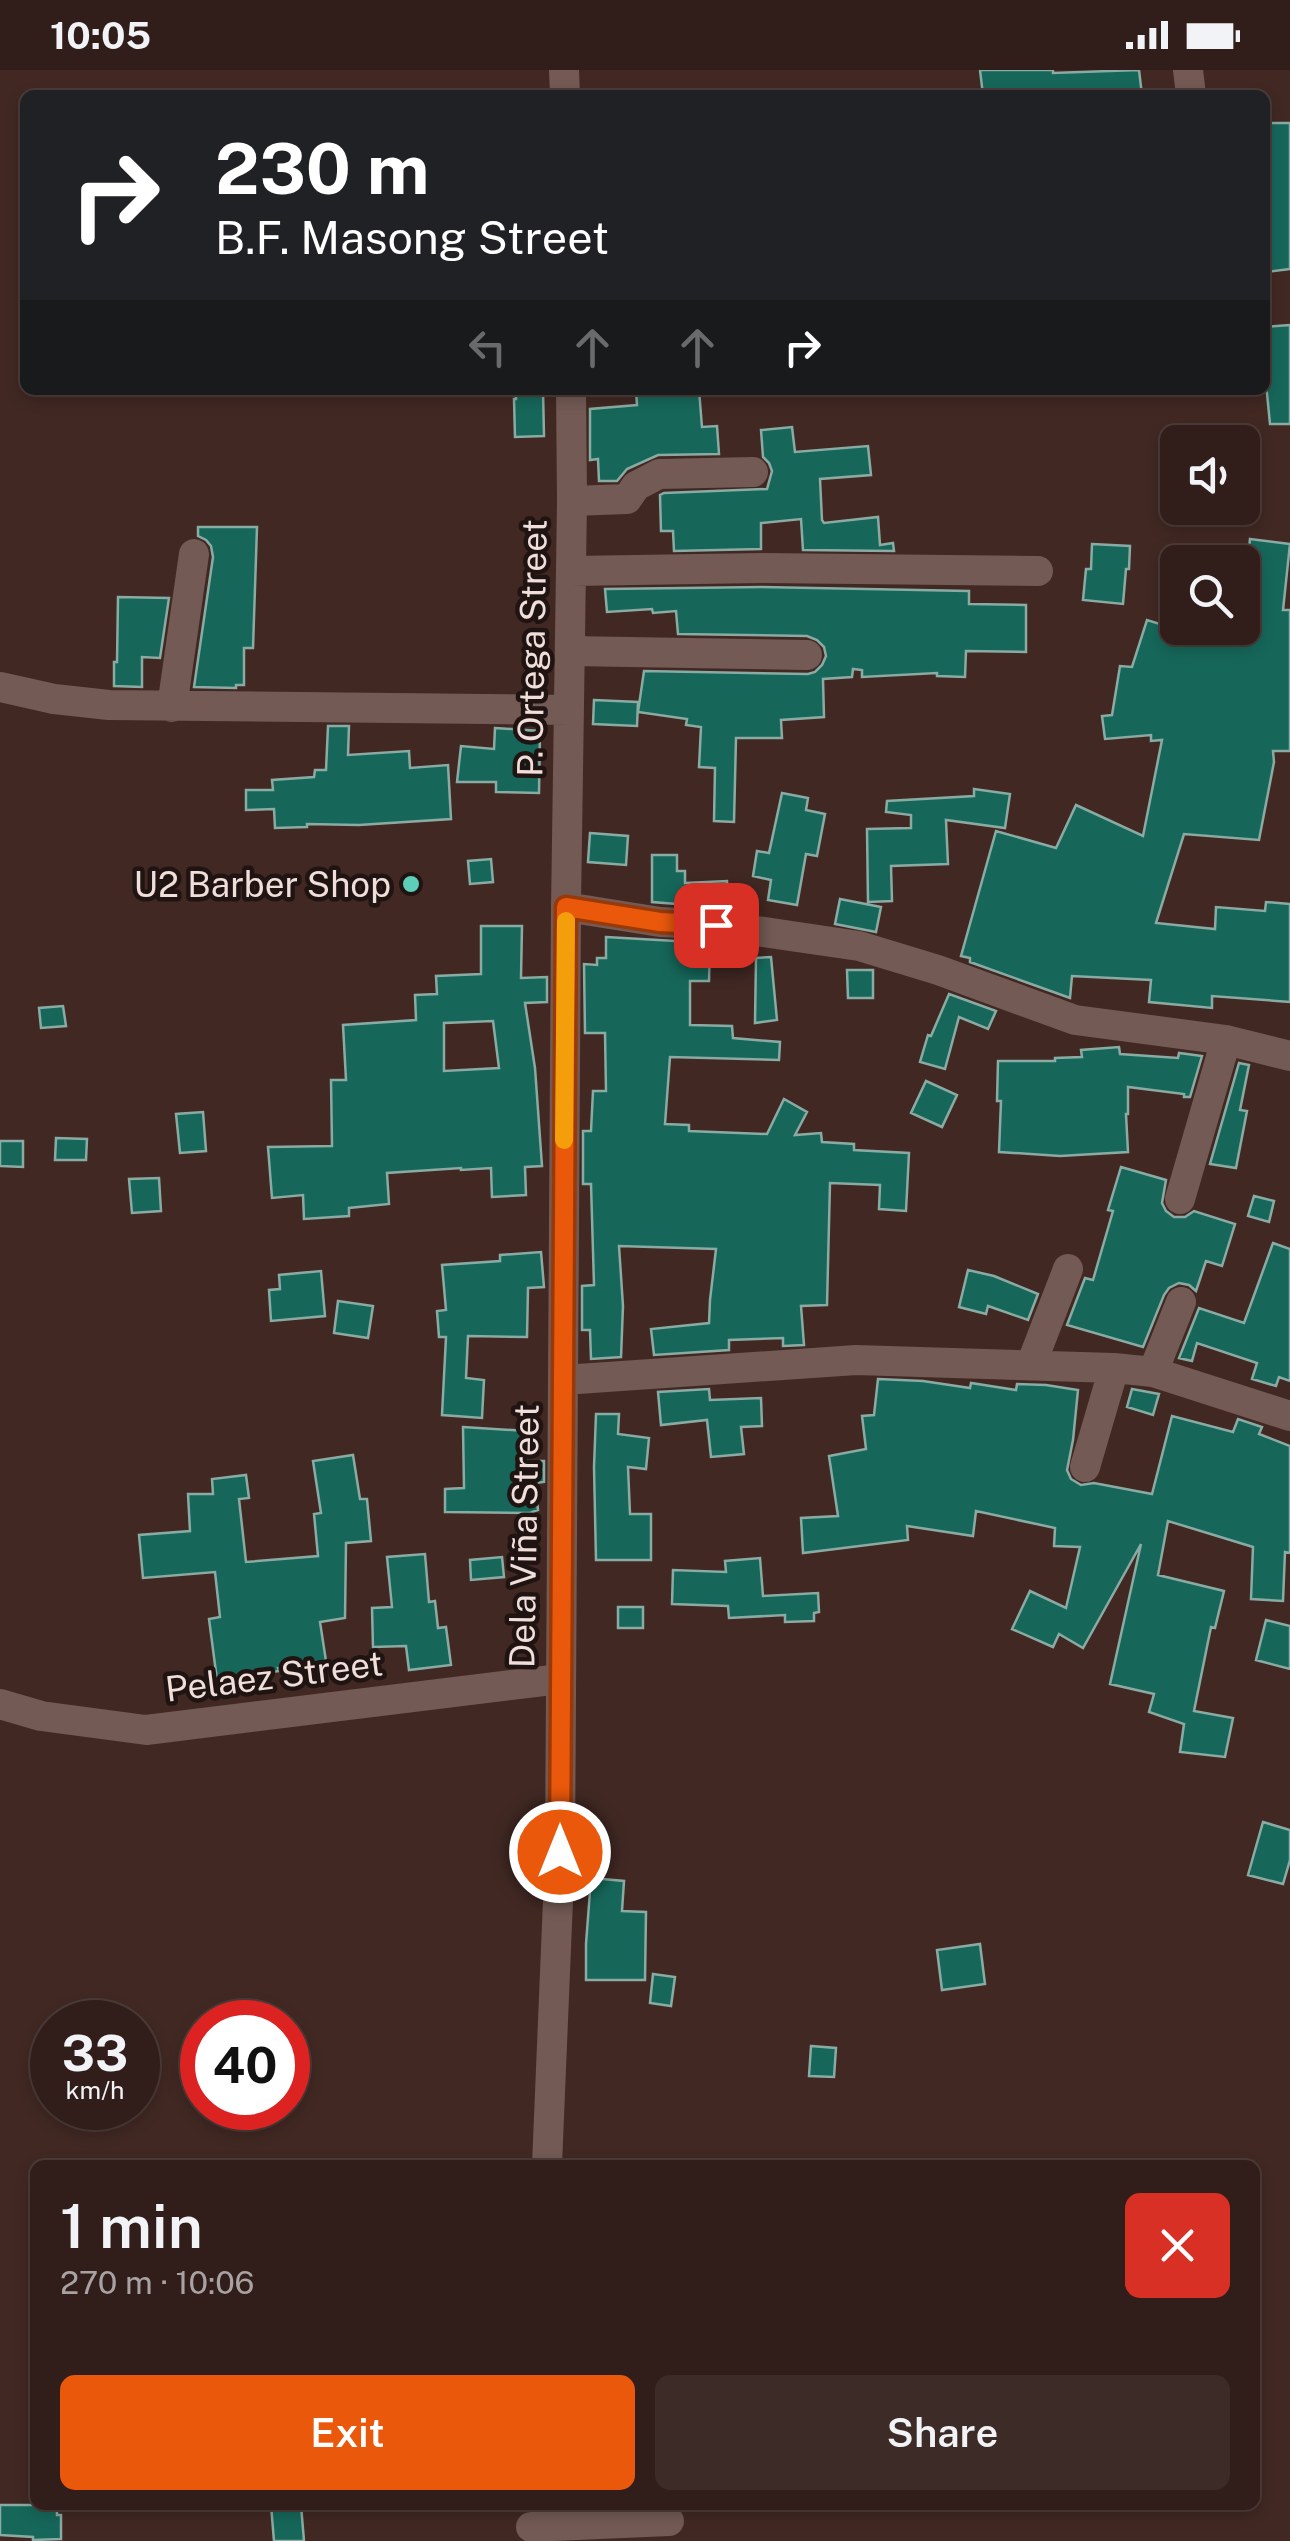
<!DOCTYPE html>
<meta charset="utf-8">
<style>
:root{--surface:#311e1a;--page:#3d2b27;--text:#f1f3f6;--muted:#a8a2a2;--line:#4c3c39;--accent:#ea580c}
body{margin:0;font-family:"Public Sans",sans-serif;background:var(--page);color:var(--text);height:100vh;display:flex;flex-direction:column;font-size:38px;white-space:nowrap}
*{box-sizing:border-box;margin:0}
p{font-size:32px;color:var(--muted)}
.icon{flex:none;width:55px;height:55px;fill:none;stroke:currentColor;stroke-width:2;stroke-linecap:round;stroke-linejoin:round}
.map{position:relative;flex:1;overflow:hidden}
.details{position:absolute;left:30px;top:2090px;width:1230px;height:350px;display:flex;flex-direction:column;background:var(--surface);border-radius:15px;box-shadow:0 5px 15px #0003,0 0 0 2px var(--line)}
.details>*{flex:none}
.top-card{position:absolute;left:20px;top:20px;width:1250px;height:305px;border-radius:15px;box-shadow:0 5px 15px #0003,0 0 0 2px var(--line);background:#202124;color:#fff;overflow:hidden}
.buttons{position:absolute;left:1160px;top:355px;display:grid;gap:20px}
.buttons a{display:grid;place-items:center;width:100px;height:100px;border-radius:15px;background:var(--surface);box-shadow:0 5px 15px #0003,0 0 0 2px var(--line);font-size:50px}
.speed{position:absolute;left:30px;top:1930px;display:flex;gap:20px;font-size:50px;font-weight:700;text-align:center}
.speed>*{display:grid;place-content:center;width:130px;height:130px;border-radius:50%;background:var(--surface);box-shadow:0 5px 15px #0003,0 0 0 2px var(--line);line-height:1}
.speed small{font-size:25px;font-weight:400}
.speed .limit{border:15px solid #d22;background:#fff;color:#111}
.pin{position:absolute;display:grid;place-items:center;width:85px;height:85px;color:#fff;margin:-42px;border-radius:20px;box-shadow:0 5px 15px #0006}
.me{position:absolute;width:110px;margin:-55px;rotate:0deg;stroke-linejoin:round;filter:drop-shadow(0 0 8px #0008)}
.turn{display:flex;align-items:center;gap:35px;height:210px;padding:0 30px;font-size:45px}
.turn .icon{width:130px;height:130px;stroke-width:2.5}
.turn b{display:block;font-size:70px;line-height:85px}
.lanes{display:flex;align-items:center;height:95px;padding:0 30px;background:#0003;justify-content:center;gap:50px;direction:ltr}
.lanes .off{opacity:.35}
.round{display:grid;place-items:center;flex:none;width:105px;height:105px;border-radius:15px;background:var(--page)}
.head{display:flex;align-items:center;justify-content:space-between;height:170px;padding:0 30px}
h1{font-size:60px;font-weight:600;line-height:75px}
.primary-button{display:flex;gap:20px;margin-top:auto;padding:20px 30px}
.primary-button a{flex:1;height:115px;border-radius:15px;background:var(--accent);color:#fff;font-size:40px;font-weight:600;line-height:115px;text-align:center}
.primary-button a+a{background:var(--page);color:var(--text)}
.status{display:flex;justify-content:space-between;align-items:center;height:70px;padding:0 50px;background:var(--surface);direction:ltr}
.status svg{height:28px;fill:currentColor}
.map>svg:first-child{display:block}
</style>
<div class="status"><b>10:05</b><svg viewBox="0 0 49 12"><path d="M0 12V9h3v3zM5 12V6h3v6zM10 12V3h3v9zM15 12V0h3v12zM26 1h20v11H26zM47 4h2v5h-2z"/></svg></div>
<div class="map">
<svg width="1290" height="2471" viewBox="0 0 1290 2471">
<rect width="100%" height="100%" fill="#412823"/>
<path fill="#16675a" stroke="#8aaba3" stroke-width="2.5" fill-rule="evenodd" d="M980,0H1053V3L1139,0L1142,25H983Z
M1265,53H1290V199L1265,202Z
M1290,255V354H1270L1265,303V257Z
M516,320H543L544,366L515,367L514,329H516Z
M636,320H699L702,357L717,356L719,384L658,385L627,399L617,411H599L598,389L590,390V339L637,335Z
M792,357L795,382L868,376L871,405L820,409L822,450L824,453L878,447L880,475L893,473L894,481L803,480L801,449L761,453V479L674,481L673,461H661L660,425L664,423L767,419L772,401L769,393L763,387L761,360Z
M198,457H257L253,578H244V615H236V618L194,617L213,487L211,476L206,470L198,466Z
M1250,469L1290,474L1283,540H1290V681H1273L1274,692L1259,770L1184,764L1156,853L1215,859L1216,837L1265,841L1266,832L1290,834V932L1212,926V938L1149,932L1151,910L1072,906L1070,928L970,892V888L961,886L996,761L1056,778L1076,735L1143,766L1162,670L1151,671V665L1105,669L1102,646L1112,645L1120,596L1132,597L1147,550L1189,563L1190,558H1242V533Z
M1092,474L1130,476L1129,499H1126L1123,534L1083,530L1086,499H1091Z
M762,517L969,521V534L1026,535V582L966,581L965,607L937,606V603L862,607V600L853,599L852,607L823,609L824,647L781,650L782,668H736L734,752L714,751L715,698L699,697L701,657L686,655L687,649L638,642L644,601L808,604L815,602L822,595L826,586L824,577L817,570L807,566L678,564L676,541L653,543L652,539L607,542L605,519Z
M118,527L169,528L160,588L142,587V617L114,616V592H117Z
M594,630L638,632L637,656L593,654Z
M328,656H349L348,685L409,681L410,698L448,695L451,749L359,755L307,754V757L275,758L274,739L246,740V720H273L272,710L314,707L315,700H326Z
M495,658L540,661L539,723L496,722V712H457L461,676L494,679Z
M974,719L1010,724L1005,758L946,750L948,794L891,796L892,831L868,832L867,759L911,758V745L886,742L887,731L974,726Z
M782,723L808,728L806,740L825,744L817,786L806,784L797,835L768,830L771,810L753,806L757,781L769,783Z
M590,763L628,766L626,795L588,792Z
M652,785H677V801H685V813L727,811L728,838L652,832Z
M491,789L493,812L470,814L468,791Z
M840,829L881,837L876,862L835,854Z
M481,856H522L521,908L547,907V932L525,933L535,998L542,1096L525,1097L526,1125L492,1127L491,1098L461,1100V1098L387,1103L389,1134L349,1138V1146L304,1149L303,1125L272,1128L268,1077L332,1076L331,1010H346L343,955L416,950L415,925L437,924L436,906L481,904ZM493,951L499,998L444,1001V953Z
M606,867L710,873L709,911H690V955L732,956L733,968L780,972L779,990L670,987L665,1054L689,1055V1061L767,1064L784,1029L807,1042L795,1065L821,1063L822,1072L854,1074V1080L909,1083L906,1141L879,1139L880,1115L830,1113L827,1235L801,1236L804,1275L783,1276V1268L729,1270V1280L654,1285L651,1259L709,1253L710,1230L716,1179L619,1176L623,1236L621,1287L591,1289L590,1260H582V1216L594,1215L591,1114H583V1061H591L593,1021H606L605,963H585L584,894L597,895V888H606Z
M771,887L777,950L755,953L756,888Z
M847,900H873V928H848Z
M949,924L996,941L988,959L959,947L945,999L920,992L928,965L931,966Z
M63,936L66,956L41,958L39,938Z
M1119,977L1120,984L1178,988L1179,983L1202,986L1190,1027H1184V1024L1128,1017V1044H1126L1128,1082L1060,1086L999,1082L1001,1031H997L998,991H1055V988L1082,987L1081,980Z
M1239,993L1249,995L1240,1040L1247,1041L1236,1098L1210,1094Z
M926,1011L957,1025L942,1057L911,1043Z
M203,1042L206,1081L180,1083L176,1044Z
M56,1068L87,1069L86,1090H55Z
M0,1071H23V1097L0,1096Z
M1121,1097L1166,1110L1162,1133L1166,1141L1174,1147H1185L1194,1141L1235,1154L1222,1196L1206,1191L1196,1221L1189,1215L1179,1213L1169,1218L1164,1225L1143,1277L1067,1255L1085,1208L1093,1210L1113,1141L1108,1140Z
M159,1108L161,1141L132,1143L129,1109Z
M1254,1126L1274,1131L1269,1152L1248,1146Z
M1273,1173L1290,1179V1311L1279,1307L1276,1316L1252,1309L1257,1293L1197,1273L1192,1291L1179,1288L1199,1238L1244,1253Z
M541,1182L544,1217L528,1218L527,1267L468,1266L466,1308L484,1310L482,1348L442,1345L446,1267H439L437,1241L446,1240L442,1195L500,1191V1185Z
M968,1200L994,1206L1038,1224L1028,1250L988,1236L986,1244L959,1237Z
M321,1201L325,1246L271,1251L269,1220L280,1219L279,1205Z
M338,1231L373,1236L368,1268L334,1263Z
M878,1309L923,1311L970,1318L971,1313L1016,1320L1017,1314L1046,1315L1078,1320L1073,1370L1067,1400L1071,1409L1081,1415L1094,1413L1152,1424L1172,1346L1233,1362L1238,1349L1262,1357L1259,1364L1290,1376V1483L1285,1482L1283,1531L1251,1529L1253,1477L1168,1451L1158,1505L1224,1521L1215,1558L1211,1557L1194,1641L1233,1648L1225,1687L1180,1682L1184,1654L1149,1642L1154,1624L1110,1614L1141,1474L1083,1578L1059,1564L1053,1577L1012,1559L1030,1521L1066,1538L1080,1477L1054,1476L1055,1458L976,1441L973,1466L907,1456L908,1470L803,1483L801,1448L838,1446L829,1386L866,1379L862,1346L874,1345Z
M709,1319L710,1330L761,1328L762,1356L741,1357L744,1384L711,1387L707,1350L661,1355L658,1322Z
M1132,1319L1159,1324L1153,1345L1127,1337Z
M596,1344H619L618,1364L649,1368L646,1399L628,1397L630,1444H651V1490H596L594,1397Z
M463,1357L528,1361L526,1391H544V1412L535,1413L538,1440L530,1443L445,1442V1419L464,1418Z
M353,1385L360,1429H367L371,1471L346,1473L345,1548L320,1552L326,1591L278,1598L279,1601L217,1610L209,1549L220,1547L215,1502L143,1508L139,1465L190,1461L188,1424H213L212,1409L246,1405L249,1428L239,1429L246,1492L318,1486L314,1444L321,1443L313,1391Z
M425,1484L429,1532L435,1531L438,1558L446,1557L451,1595L409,1600L406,1576L373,1577L372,1538L392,1537L387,1487Z
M502,1487L504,1507L471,1510L470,1490Z
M760,1488L763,1526L818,1523L819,1542L814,1543V1551L785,1552V1545L729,1548L728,1536L672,1534L673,1500L726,1502L725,1491Z
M618,1537H643V1558H618Z
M1266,1550L1290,1556V1599L1256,1590Z
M1263,1752L1290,1760V1790L1283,1814L1248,1805Z
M591,1808L624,1811L622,1841L646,1842L645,1910H586V1874Z
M980,1874L985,1914L942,1920L937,1880Z
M653,1904L675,1907L671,1936L650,1933Z
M811,1976L836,1978L834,2007L809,2006Z
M0,2435H57V2445H61V2469L33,2470V2467L0,2465Z
M271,2435H301L304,2471H274Z"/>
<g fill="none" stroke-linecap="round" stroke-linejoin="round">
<path stroke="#735a54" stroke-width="30" d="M564,0L565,25
M1188,0L1191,25
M572,431L627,429L636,416L659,404L753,402
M571,501L762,498L1038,501
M570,581L807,585
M0,617L54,629L109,635L569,640
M172,637L194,484
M566,837L660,852L716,855L859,876L938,900L1075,950L1226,970L1290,986
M1180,1129L1226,970
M1031,1295L1068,1199
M1153,1302L1181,1232
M563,1310L856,1290L1114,1298L1153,1302L1290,1346
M1085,1397L1114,1298
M0,1634L41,1646L146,1660L560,1609
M547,2095L560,1782L566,837L572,431L571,320
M531,2457L669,2451"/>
</g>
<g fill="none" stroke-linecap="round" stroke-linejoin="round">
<defs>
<path id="route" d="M560,1782L566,837L660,852L716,855"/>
</defs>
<use href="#route" stroke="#983908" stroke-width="25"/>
<use href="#route" stroke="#ea580c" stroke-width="18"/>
<path stroke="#f59e0b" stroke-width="18" d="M564,1070L566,851"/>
</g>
<circle fill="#5dceb8" stroke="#201412" stroke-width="4" cx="411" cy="814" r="10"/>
<g text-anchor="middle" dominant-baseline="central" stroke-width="9" stroke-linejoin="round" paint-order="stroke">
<g font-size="35" fill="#efdeda" stroke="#201412">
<text transform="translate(532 578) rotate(-89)">P. Ortega Street</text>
<text transform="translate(524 1466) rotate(-89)">Dela Viña Street</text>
<text transform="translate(274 1606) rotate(-7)">Pelaez Street</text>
</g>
<g font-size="35" fill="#efdeda" stroke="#201412" text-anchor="end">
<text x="391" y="814">U2 Barber Shop</text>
</g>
</g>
</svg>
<div class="buttons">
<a><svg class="icon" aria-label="sound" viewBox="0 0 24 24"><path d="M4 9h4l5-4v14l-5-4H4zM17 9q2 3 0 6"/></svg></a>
<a><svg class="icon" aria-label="search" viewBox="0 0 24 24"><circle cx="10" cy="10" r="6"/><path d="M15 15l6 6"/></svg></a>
</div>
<div class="speed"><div>33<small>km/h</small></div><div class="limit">40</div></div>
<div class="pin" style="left:716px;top:855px;background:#d93025"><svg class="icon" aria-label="arrive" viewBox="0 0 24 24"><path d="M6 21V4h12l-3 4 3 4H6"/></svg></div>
<svg class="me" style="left:560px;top:1782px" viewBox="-20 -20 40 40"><circle r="17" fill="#ea580c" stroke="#fff" stroke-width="3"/><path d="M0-11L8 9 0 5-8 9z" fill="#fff"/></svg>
<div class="top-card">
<div class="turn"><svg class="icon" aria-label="right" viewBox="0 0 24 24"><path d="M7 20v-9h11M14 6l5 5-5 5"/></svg><div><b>230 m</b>B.F. Masong Street</div></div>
<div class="lanes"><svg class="icon off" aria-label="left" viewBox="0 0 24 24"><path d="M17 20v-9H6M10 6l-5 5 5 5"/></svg><svg class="icon off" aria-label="ahead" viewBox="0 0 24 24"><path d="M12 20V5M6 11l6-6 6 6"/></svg><svg class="icon off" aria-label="ahead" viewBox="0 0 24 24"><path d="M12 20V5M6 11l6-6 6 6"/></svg><svg class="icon" aria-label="right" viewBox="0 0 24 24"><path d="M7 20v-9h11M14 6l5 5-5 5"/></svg></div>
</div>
<section class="details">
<div class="head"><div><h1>1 min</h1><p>270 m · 10:06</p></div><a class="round" style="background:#d93025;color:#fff"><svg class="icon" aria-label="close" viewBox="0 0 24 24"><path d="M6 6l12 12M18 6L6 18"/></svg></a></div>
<div class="primary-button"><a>Exit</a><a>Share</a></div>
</section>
</div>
